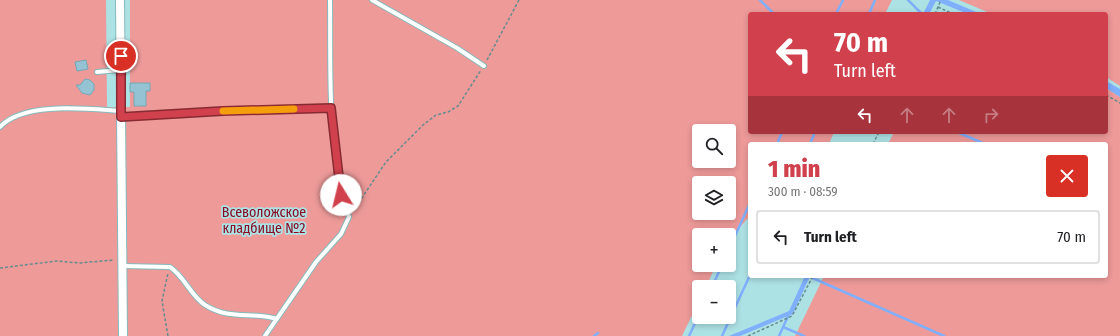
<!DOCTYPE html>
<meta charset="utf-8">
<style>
:root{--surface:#fff;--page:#f6f6f6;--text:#202124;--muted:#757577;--line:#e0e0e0;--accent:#d1414d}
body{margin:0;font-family:"Fira Sans Condensed",sans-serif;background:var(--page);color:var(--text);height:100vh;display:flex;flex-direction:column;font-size:15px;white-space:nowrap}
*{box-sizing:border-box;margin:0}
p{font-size:13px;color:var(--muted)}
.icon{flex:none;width:22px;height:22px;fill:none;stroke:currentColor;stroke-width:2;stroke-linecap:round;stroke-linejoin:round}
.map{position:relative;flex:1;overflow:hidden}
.sheet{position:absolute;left:748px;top:142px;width:360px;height:136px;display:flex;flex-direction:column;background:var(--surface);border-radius:4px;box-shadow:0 2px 6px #0003}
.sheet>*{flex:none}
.banner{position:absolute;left:748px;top:12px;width:360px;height:122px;border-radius:4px;box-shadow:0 2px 6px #0003;background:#d1414d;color:#fff;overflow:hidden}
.fabs{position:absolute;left:692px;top:124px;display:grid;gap:8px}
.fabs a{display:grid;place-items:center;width:44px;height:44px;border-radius:4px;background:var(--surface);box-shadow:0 2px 6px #0003;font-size:20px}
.pin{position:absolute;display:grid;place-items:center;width:34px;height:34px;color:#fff;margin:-17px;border:2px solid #fff;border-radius:50%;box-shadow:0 1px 4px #0007}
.me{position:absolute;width:44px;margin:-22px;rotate:351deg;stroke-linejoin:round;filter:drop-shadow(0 0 3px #0008)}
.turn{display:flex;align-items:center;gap:14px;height:84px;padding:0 20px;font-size:18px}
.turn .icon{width:52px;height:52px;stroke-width:2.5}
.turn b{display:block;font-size:28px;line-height:34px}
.lanes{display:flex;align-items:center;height:38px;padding:0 20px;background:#0003;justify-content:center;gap:20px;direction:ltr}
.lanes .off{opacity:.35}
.round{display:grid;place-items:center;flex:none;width:42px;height:42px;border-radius:4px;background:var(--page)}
.headline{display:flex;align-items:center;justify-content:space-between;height:68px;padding:0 20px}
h1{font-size:24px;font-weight:800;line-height:30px;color:var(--accent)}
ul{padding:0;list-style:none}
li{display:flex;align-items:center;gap:12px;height:54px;margin:0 8px 6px;padding:0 12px;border:2px solid var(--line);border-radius:4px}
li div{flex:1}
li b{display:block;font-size:15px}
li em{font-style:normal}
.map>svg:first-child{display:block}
</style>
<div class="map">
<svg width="1120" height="336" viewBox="0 0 1120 336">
<rect width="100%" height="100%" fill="#ade2e5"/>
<path fill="#ed9a99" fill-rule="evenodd" d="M0,0H106L107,107H130V0H892L885,14H750V132H834L829,144H750V217L746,220L729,241V235H699V265H716L706,287H699V301L682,336H0ZM699,131H729V161H699ZM699,183H729V213H699Z
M959,0H1120V86L1106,77V14H992Z
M1106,88L1120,97V336H795L824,276H1106V144H888L894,132H1106Z"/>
<path fill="#80affd" d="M930,0H948L981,14H968L936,1L929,14H923Z
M1106,81L1120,89V97L1106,88Z
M805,276H810L793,314L740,336H729L789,311Z"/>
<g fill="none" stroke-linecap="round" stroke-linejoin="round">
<path stroke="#80affd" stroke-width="2.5" d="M760,0L774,14
M908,0L922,14
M836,14L843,0
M869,14L875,0
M957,132L985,144
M777,144L782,132
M810,144L815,132
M729,249L750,203
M808,276L944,336
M712,287L722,265
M783,327L804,336
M594,336L598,333
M689,336L699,315
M722,336L750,275
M779,336L789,314"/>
</g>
<path fill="#94c4d3" stroke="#77a5b4" d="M86,60L88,69L77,71L75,62Z
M85,79L90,80L94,84V90L90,95L82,93L76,85H80Z
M130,83H150V91H146V106H134V92H130Z"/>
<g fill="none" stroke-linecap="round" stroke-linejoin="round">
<defs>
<path id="lane" d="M372,0L457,48L484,66
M97,72L120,70
M121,117L223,111L331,108
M0,127C23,101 89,109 121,111
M123,266L170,267C185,277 190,295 205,305C231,321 251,311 277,319
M265,336L316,262L341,234L349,217C326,148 331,72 330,0"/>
<path id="street" d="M120,0L123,336"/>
</defs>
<use href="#lane" stroke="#86babc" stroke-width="6"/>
<use href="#street" stroke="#86babc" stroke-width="10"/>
<path stroke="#668c8e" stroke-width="1.5" stroke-dasharray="3 2" stroke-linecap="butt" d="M938,7L953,14
M935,14L941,0
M487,60L519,0
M1106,95L1120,103
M873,144L879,132
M353,211L386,162L423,125L436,115L448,112L458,106L481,70
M0,268L57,261L79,263L114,260
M168,336L162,301L168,273
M748,336L792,316L813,276"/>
<use href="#lane" stroke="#fff" stroke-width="4"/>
<use href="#street" stroke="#fff" stroke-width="8"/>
</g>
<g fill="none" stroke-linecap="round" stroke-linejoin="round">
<defs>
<path id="route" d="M121,56V117L223,111L331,108L341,195"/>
</defs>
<use href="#route" stroke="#882a32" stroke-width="10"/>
<use href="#route" stroke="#d1414d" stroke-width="7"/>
<path stroke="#f59e0b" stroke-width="7" d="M223,111L294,109"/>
</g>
<g text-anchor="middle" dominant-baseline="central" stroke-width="3.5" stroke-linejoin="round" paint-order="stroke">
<g font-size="14" fill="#870b22" stroke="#ade2e5">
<text x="264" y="212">Всеволожское<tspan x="264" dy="16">кладбище №2</tspan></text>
</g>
</g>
</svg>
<div class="fabs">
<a><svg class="icon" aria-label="search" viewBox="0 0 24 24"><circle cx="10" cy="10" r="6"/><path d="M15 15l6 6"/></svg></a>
<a><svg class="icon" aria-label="layers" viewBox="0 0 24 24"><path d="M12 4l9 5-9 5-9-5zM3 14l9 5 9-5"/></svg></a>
<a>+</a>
<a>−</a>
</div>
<div class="pin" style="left:121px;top:56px;background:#d93025"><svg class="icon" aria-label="arrive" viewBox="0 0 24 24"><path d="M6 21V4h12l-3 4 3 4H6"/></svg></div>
<svg class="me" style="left:341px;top:195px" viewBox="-20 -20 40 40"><circle r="19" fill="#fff"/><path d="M0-13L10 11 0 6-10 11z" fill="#d1414d"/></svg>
<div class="banner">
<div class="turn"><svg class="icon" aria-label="left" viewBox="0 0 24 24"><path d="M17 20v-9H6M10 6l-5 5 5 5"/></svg><div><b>70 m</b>Turn left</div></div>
<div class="lanes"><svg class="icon" aria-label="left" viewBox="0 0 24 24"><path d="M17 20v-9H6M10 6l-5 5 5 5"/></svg><svg class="icon off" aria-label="ahead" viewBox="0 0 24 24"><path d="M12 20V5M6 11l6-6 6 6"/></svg><svg class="icon off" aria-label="ahead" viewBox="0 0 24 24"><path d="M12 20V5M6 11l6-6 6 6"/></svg><svg class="icon off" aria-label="right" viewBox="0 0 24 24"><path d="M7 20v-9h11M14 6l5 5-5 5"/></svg></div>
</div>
<section class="sheet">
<div class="headline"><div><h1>1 min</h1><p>300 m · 08:59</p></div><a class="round" style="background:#d93025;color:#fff"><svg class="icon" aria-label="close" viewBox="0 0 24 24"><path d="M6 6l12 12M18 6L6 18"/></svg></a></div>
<ul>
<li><svg class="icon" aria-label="left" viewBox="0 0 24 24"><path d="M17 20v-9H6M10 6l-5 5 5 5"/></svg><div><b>Turn left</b></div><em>70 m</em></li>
</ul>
</section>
</div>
